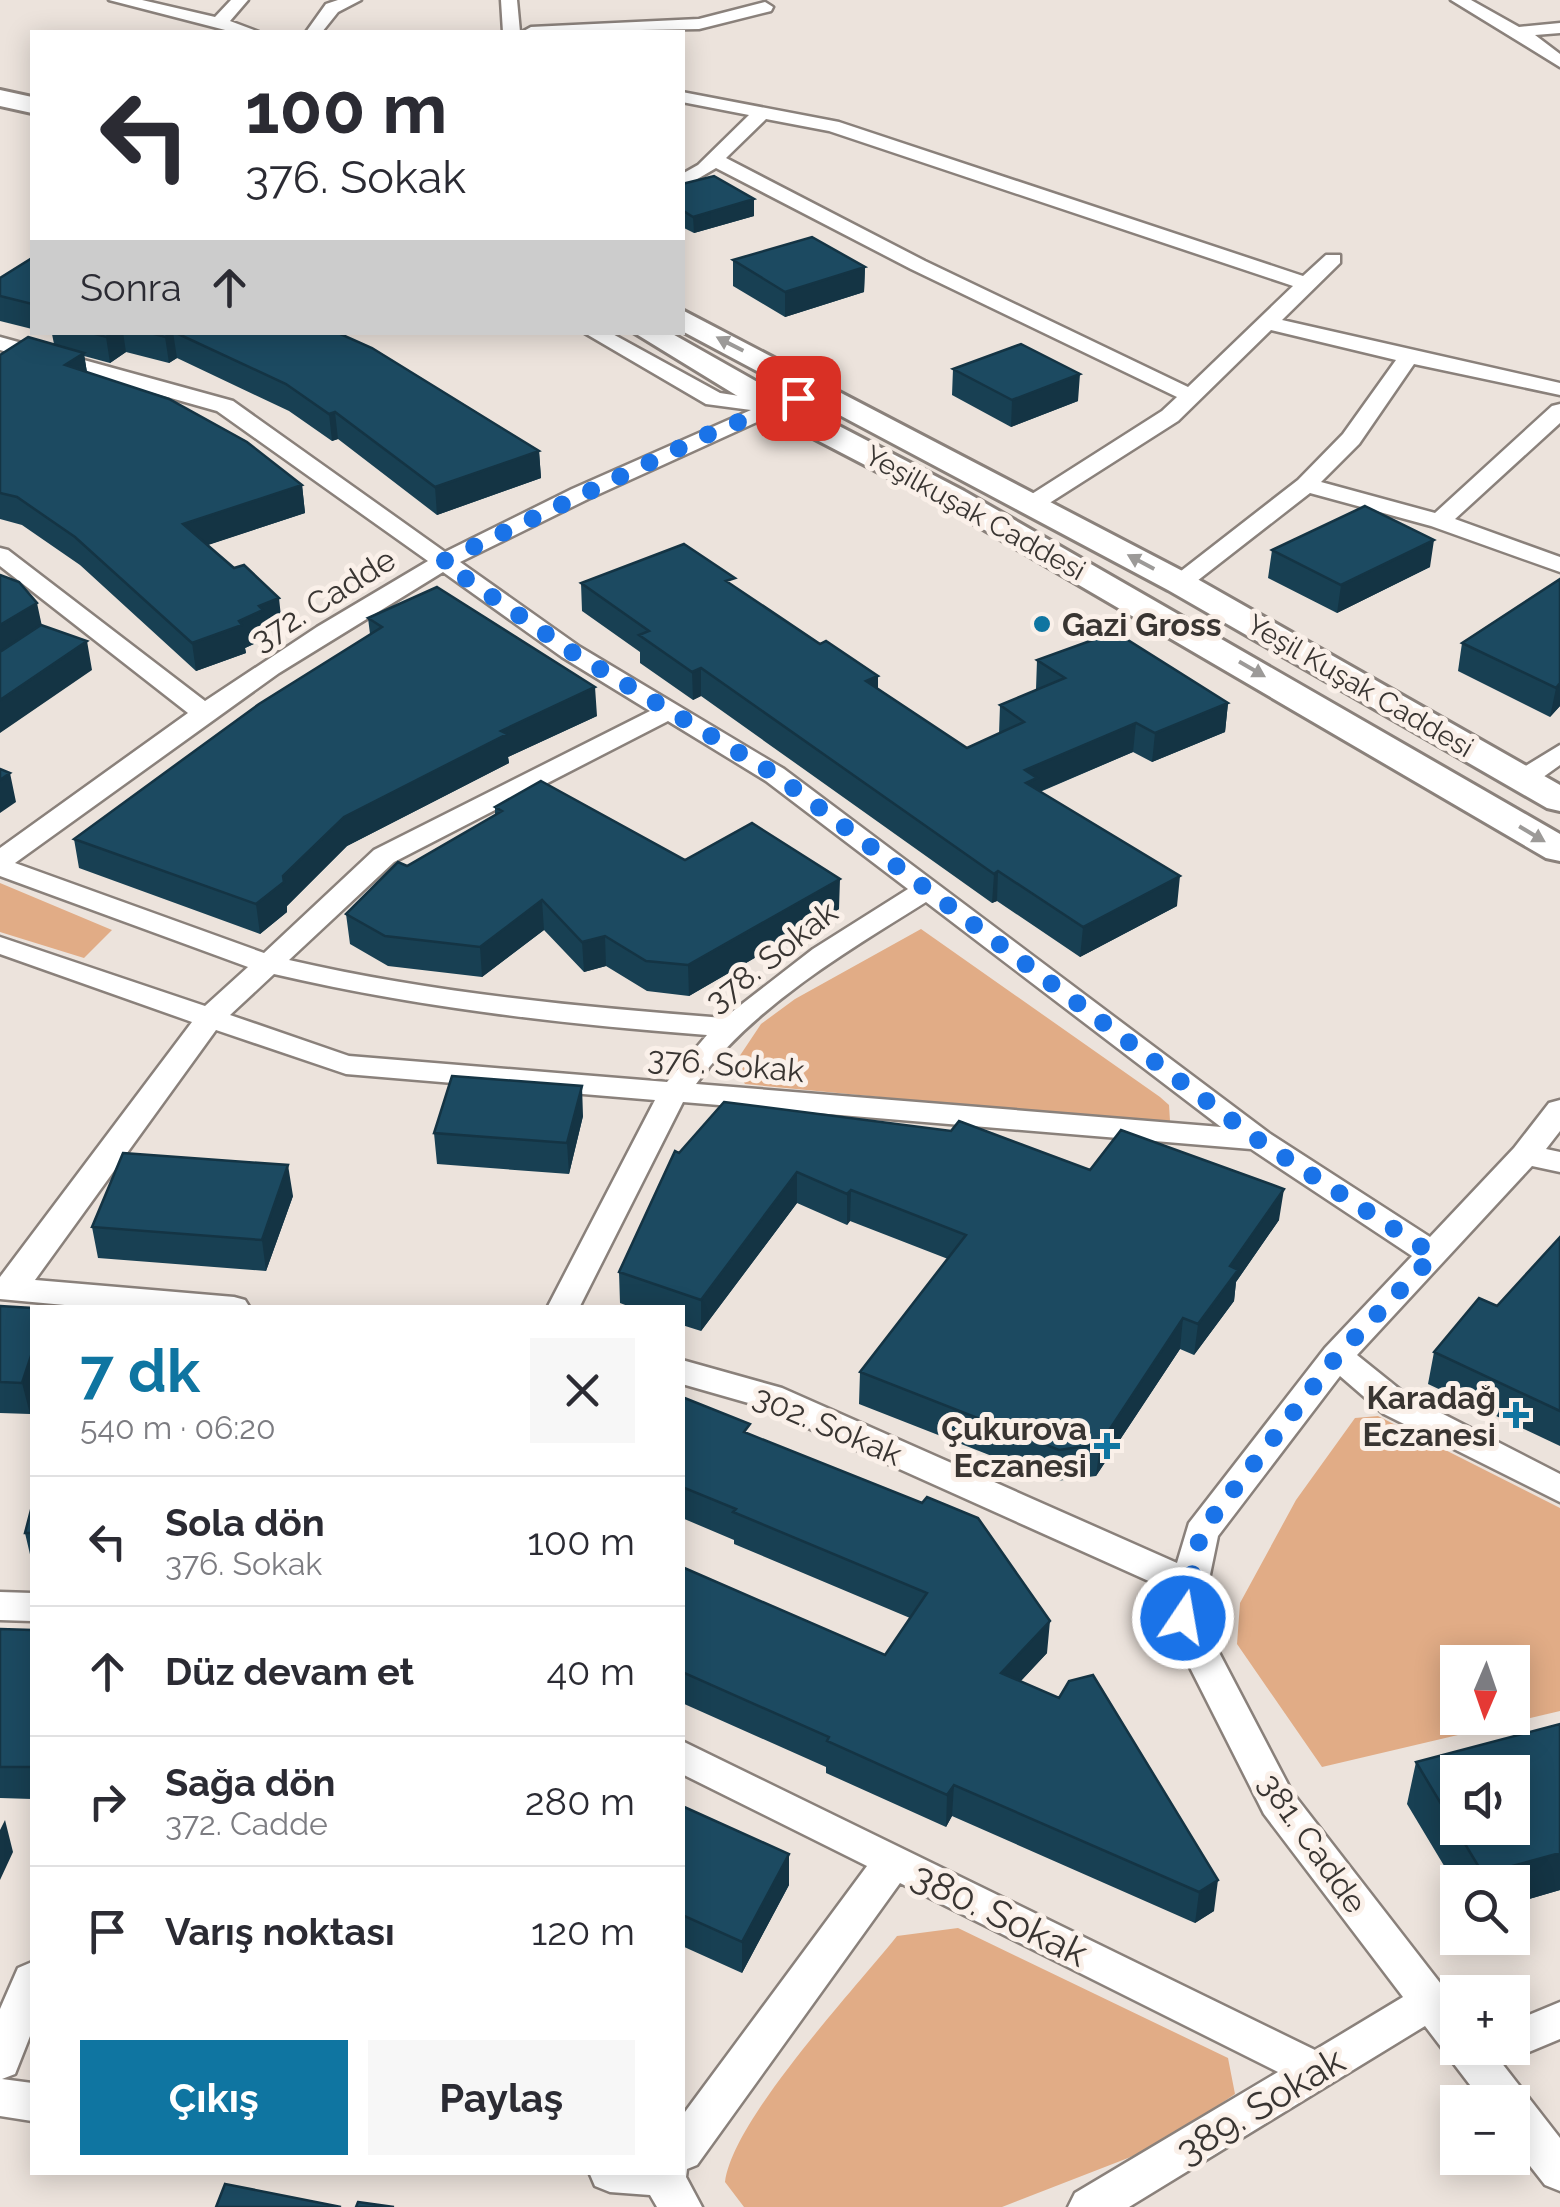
<!DOCTYPE html>
<html lang="tr">
<meta charset="utf-8">
<style>
:root{--surface:#fff;--page:#f7f7f7;--text:#2b2b33;--muted:#7c7c81;--line:#e1e1e2;--accent:#0f75a1}
body{margin:0;font-family:Raleway,sans-serif;background:var(--page);color:var(--text);height:100vh;display:flex;flex-direction:column;font-size:38px;white-space:nowrap}
*{box-sizing:border-box;margin:0}
p{font-size:32px;color:var(--muted)}
.icon{flex:none;width:55px;height:55px;fill:none;stroke:currentColor;stroke-width:2;stroke-linecap:round;stroke-linejoin:round}
.map{position:relative;flex:1;overflow:hidden}
.side{position:absolute;left:30px;top:1305px;width:655px;height:870px;display:flex;flex-direction:column;background:var(--surface);border-radius:0px;box-shadow:0 5px 25px #0003}
.side>*{flex:none}
.top-card{position:absolute;left:30px;top:30px;width:655px;height:305px;border-radius:0px;box-shadow:0 5px 25px #0003;background:#fff;color:var(--text);overflow:hidden}
.needle{width:65px;rotate:182deg}
.fabs{position:absolute;left:1440px;top:1645px;display:grid;gap:20px}
.fabs a{display:grid;place-items:center;width:90px;height:90px;border-radius:0px;background:var(--surface);box-shadow:0 5px 25px #0003;font-size:50px}
.pin{position:absolute;display:grid;place-items:center;width:85px;height:85px;color:#fff;margin:-42px;border-radius:20px;box-shadow:0 5px 15px #0006}
.me{position:absolute;width:110px;margin:-55px;rotate:12deg;stroke-linejoin:round;filter:drop-shadow(0 0 8px #0008)}
.turn{display:flex;align-items:center;gap:35px;height:210px;padding:0 50px;font-size:45px}
.turn .icon{width:130px;height:130px;stroke-width:2.5}
.turn b{display:block;font-size:70px;line-height:85px}
.then{display:flex;align-items:center;height:95px;padding:0 50px;background:#0003;gap:20px;font-size:38px}
.round{display:grid;place-items:center;flex:none;width:105px;height:105px;border-radius:0px;background:var(--page)}
.overview{display:flex;align-items:center;justify-content:space-between;height:170px;padding:0 50px}
h1{font-size:60px;font-weight:700;line-height:75px;color:var(--accent)}
.button{display:flex;gap:20px;margin-top:auto;padding:20px 50px}
.button a{flex:1;height:115px;border-radius:0px;background:var(--accent);color:#fff;font-size:40px;font-weight:700;line-height:115px;text-align:center}
.button a+a{background:var(--page);color:var(--text)}
ul{padding:0;list-style:none}
li{display:flex;align-items:center;gap:30px;height:130px;padding:0 50px;border-top:2px solid var(--line)}
li div{flex:1}
li b{display:block;font-size:38px}
li em{font-style:normal}
.map>svg:first-child{display:block}
</style>
<div class="map">
<svg width="1560" height="2207" viewBox="0 0 1560 2207">
<rect width="100%" height="100%" fill="#ece3dc"/>
<path fill="#e1ac86" fill-rule="evenodd" d="M0,883L112,930L84,958L0,932Z
M921,929L1160,1097L1169,1105L1170,1121L1152,1123L745,1084L733,1066L761,1024L795,999Z
M1378,1416L1560,1508V1711L1322,1767L1237,1644L1240,1603L1296,1500L1355,1418ZM1458,1662H1512V1718H1458Z
M958,1928L1228,2058L1235,2094L1159,2146L1002,2207H744L725,2182C733,2119 854,1990 897,1936Z"/>
<g fill="none" stroke-linecap="round" stroke-linejoin="round">
<defs>
<path id="street" d="M109,0H142L215,17L231,0H248L230,21L259,32H233Z
M338,0H361L338,12L322,32H306L326,4Z
M501,0H517L520,32H503Z
M1451,0H1471L1519,27L1560,23V33L1535,35L1560,54V67Z
M765,2L773,7L771,11L699,29L522,32L531,27L699,19Z
M682,92L839,122L1303,276L1326,255H1340V263L1282,320L1560,383V395L1414,364L1359,444L1321,482L1435,513L1552,406L1560,404V423L1455,519L1560,557V572L1431,526L1310,493L1188,588H1172L1168,583L1172,578L1298,480L1343,434L1396,360L1271,330L1178,421L1040,509H1024L1021,504L1024,499L1162,411L1177,397L911,269L716,168L682,188V174L698,165L749,115L682,102ZM766,119L829,131L1293,286L1188,387L925,261L726,158Z
M583,332H609L720,393L773,401L818,383L829,389L588,499L460,562L580,647L784,769L1269,1133L1430,1237L1514,1148L1549,1103L1560,1100V1131L1546,1149L1560,1152V1172L1532,1166L1357,1355L1408,1396L1560,1474V1502L1384,1414L1340,1376L1218,1536L1201,1618L1292,1792L1458,2006V2048H1490L1560,2138V2191L1545,2185L1512,2143V2102H1483L1425,2026L1129,2207H1068L1075,2193L1278,2072L900,1883L697,2165L687,2169L686,2177L702,2207H657L650,2195L610,2192L595,2186L589,2172H682V2116L867,1866L682,1774V1741L1315,2050L1403,1997L1264,1814L1165,1618L1171,1591L759,1406L682,1384V1360L782,1388L1177,1563L1189,1523L1325,1348L1412,1256L1251,1149L683,1102L579,1308H547L655,1100L346,1074L216,1030L35,1280L234,1297L245,1300L250,1308H97L0,1299V1277L192,1022L0,954V937L205,1006L248,967L0,876V848L188,713L0,566V548L8,550L205,701L317,627L428,561L217,411L0,350V337L233,401L445,552L572,489L751,410L706,404ZM443,572L562,657L650,711L374,850L264,953L15,863L279,673ZM668,721L766,781L908,889L813,949L724,1018C578,1007 431,993 289,960L394,862ZM926,902L1221,1127L696,1084C753,1007 844,953 926,902ZM274,974C416,1007 561,1024 707,1035L667,1082L349,1056L230,1015Z
M1560,745V765L1532,785H1514L1510,779L1514,773Z
M0,1592L32,1593V1621L0,1620Z
M32,1962V2031L15,2074L2,2079L32,2083V2121L0,2116V2009L18,1968Z
M1560,2002V2039L1512,2059L1497,2054L1494,2048H1512V2022Z"/>
<path id="secondary" d="M0,90L32,97V113L0,106Z
M682,310L1192,576L1560,785V811L1547,808L1168,590L682,331Z
M633,332H669L789,400L964,491L1560,834V861L1546,858L942,505L767,414Z"/>
</defs>
<use href="#street" stroke="#8a817b" stroke-width="5"/>
<use href="#secondary" stroke="#8a817b" stroke-width="6"/>
<use href="#street" fill="#fff" fill-rule="evenodd"/>
<use href="#secondary" fill="#fff" fill-rule="evenodd"/>
</g>
<path fill="#184053" d="M682,184L754,216L694,233L682,227Z
M32,258V329L0,321V278Z
M733,260L865,267L864,292L785,317L733,286Z
M47,332H336L539,451L541,478L437,515L338,439L332,441L289,411L177,358L169,363L126,352L110,363L84,356L87,372L302,485L305,513L207,545L282,626L266,632L267,638L245,648L246,653L196,671L80,565L22,525L0,519V355L54,344L52,334Z
M953,369L1078,401L1011,427L952,395Z
M1272,550L1430,567L1337,613L1268,578Z
M1560,579V706L1550,717L1458,671L1462,643Z
M581,583L735,587L820,644L878,676V689L967,748L999,734L1000,705L1037,690L1036,689L1037,660L1228,703L1225,732L1152,762L1133,752L1040,792L1177,906L1080,957L997,901L992,903L701,696L693,700L640,663V652L582,611Z
M368,618L597,716L508,757L509,763L347,846L287,906V912L260,934L79,868L74,839L370,634Z
M495,807L685,860L839,909L689,996L647,991L606,966L584,972L544,930L482,977L388,966L350,944L346,914L407,866L495,815Z
M583,1116L569,1174L437,1164L434,1133Z
M679,1153L1090,1170L1279,1220L1236,1282L1234,1301L1194,1355L1180,1349L1096,1476L1056,1481L859,1404L860,1372L948,1259L850,1221L847,1225L797,1203L701,1331L682,1325V1308H633L620,1303L619,1272Z
M293,1196L266,1271L98,1258L92,1227Z
M1560,1237V1446L1428,1384L1434,1352L1497,1306Z
M0,1306L32,1308L30,1414L0,1413Z
M682,1397L750,1435L1047,1653L1020,1682L1059,1698L1214,1911L1195,1923L952,1816L946,1827L826,1773V1767L682,1703V1567L885,1655L910,1618L734,1544V1540L682,1518Z
M32,1506V1563L25,1533Z
M0,1629L32,1630V1799L0,1798Z
M1560,1724V1890L1512,1904V1882H1458V1889L1407,1804L1416,1762Z
M682,1806L789,1885L742,1973L682,1946Z"/>
<path fill="#143444" d="M754,199V216L694,233L693,217Z
M865,267L864,292L785,317V292Z
M113,332H123L126,352L110,363L106,337Z
M173,332L177,358L169,363L165,337Z
M84,353L88,379L65,365Z
M1080,374L1078,401L1011,427L1012,400Z
M335,412L338,439L332,441L329,414Z
M539,451L541,478L437,515L435,487Z
M302,485L305,513L187,552L183,524Z
M1434,540L1430,567L1337,613L1341,585Z
M279,598L282,626L266,632L267,638L245,648L246,653L196,671L192,643L239,621L259,606Z
M37,603L43,631L0,657V625Z
M87,641L92,670L0,733V700Z
M701,668V696L693,700L692,672Z
M878,676V704L866,681Z
M1560,683V706L1550,717L1556,688Z
M595,687L597,716L508,757L509,763L347,846L287,906V912L260,934L256,904L344,817L501,731Z
M1228,703L1225,732L1152,762L1155,733Z
M1136,723L1133,752L1036,793L1024,813L1025,770Z
M10,773L16,802L0,813V780Z
M998,871L997,901L992,903L994,874Z
M1180,876L1177,906L1080,957L1083,927Z
M840,879L839,909L689,996L688,965Z
M542,900L544,930L482,977L480,947Z
M605,936L606,966L584,972L582,942Z
M582,1086L583,1116L569,1174L567,1143Z
M288,1165L293,1196L266,1271L262,1240Z
M797,1172V1203L701,1331V1300Z
M1284,1189L1279,1220L1236,1282L1234,1301L1194,1355L1198,1324L1230,1266Z
M851,1190L850,1221L847,1225V1194Z
M1183,1318L1180,1349L1096,1476L1100,1444Z
M32,1353V1406L30,1414L22,1383Z
M1050,1621L1047,1653L998,1705L1001,1673Z
M954,1785L952,1816L946,1827L947,1795Z
M5,1820L13,1852L0,1880V1830Z
M1560,1853V1890L1512,1904V1882H1481L1483,1874Z
M789,1854V1885L742,1973V1942Z
M1218,1880L1214,1911L1195,1923L1199,1892Z"/>
<path fill="#1c4a61" stroke="#143444" stroke-width="2.5" fill-rule="evenodd" d="M714,176L754,199L693,217L682,210V184Z
M812,237L865,267L785,292L733,260Z
M32,258V304L0,296V278Z
M88,332H113L106,337Z
M147,332H173L165,337Z
M174,332H336L372,348L539,451L435,487L335,412L329,414L286,384Z
M28,337L84,353L65,365L169,399L247,442L302,485L183,524L234,568L244,565L279,598L259,606L263,610L239,621L242,625L192,643L75,537L17,497L0,493V355Z
M1021,344L1080,374L1012,400L953,369Z
M1365,506L1434,540L1341,585L1272,550Z
M684,544L735,578L726,581L820,644L826,641L878,676L866,681L967,748L1024,722L1000,705L1065,678L1037,660L1115,632L1228,703L1155,733L1136,723L1025,770L1037,778L1026,783L1180,876L1083,927L998,871L994,874L701,668L692,672L639,635L649,631L581,583Z
M0,575L19,582L37,603L0,625Z
M1560,579V683L1556,688L1462,643Z
M437,587L595,687L501,731L507,734L344,817L283,876L284,882L256,904L74,839L259,704L382,627L368,618Z
M41,625L87,641L0,700V652Z
M0,769L10,773L0,780Z
M541,781L685,860L752,823L840,879L688,965L646,961L605,936L582,942L542,900L480,947L385,936L346,914L398,862L407,866L502,811L495,807Z
M452,1076L582,1086L567,1143L434,1133Z
M724,1102L951,1131L959,1121L1090,1170L1121,1130L1284,1189L1230,1266L1238,1270L1198,1324L1183,1318L1100,1444L1059,1450L860,1372L966,1235L851,1190L847,1194L797,1172L701,1300L619,1272L675,1151L679,1153Z
M123,1153L288,1165L262,1240L92,1227Z
M1560,1237V1411L1434,1352L1479,1298L1497,1306Z
M0,1306L32,1308V1353L22,1383L0,1382Z
M682,1397L750,1424L744,1432L922,1503L927,1497L978,1518L1050,1621L1001,1673L1059,1698L1069,1681L1093,1675L1218,1880L1199,1892L954,1785L947,1795L827,1741L829,1737L682,1672V1567L885,1655L927,1593L733,1512L736,1509L682,1487Z
M32,1506V1533H25Z
M0,1629L32,1630V1767H0Z
M1560,1724V1853L1483,1874L1416,1762ZM1458,1772H1512V1828H1458Z
M682,1806L789,1854L742,1942L682,1915Z
M225,2184L341,2207H216Z
M358,2202L394,2207H356Z"/>
<defs><path id="oneway-solid" d="M-6-.8H1V-3.2L6.5 0L1 3.2V.8H-6Z" transform="scale(2.5)"/></defs>
<g fill="#9c9a98">
<use href="#oneway-solid" transform="translate(730 344) rotate(-153)"/>
<use href="#oneway-solid" transform="translate(1141 562) rotate(-152)"/>
<use href="#oneway-solid" transform="translate(1252 669) rotate(30)"/>
<use href="#oneway-solid" transform="translate(1532 834) rotate(31)"/>
</g>
<g fill="none" stroke-linecap="round" stroke-linejoin="round">
<path stroke="#1a73e8" stroke-width="18" stroke-dasharray="0 32.4" d="M798,398L711,433L442,562L572,652L776,775L1258,1140L1434,1255L1337,1356L1201,1532L1183,1618"/>
</g>
<g fill="#0f75a1" stroke="#faf0e9" stroke-width="4">
<circle cx="1042" cy="624" r="10"/>
<path d="M1511 1400h10v10h10v10h-10v10h-10v-10h-10v-10h10z"/>
<path d="M1102 1431h10v10h10v10h-10v10h-10v-10h-10v-10h10z"/>
</g>
<g text-anchor="middle" dominant-baseline="central" stroke-width="10" stroke-linejoin="round" paint-order="stroke">
<g font-size="28" fill="#393532" stroke="#faf0e9">
<text transform="translate(975 513) rotate(29)">Yeşilkuşak Caddesi</text>
<text transform="translate(1360 686) rotate(30)">Yeşil Kuşak Caddesi</text>
</g>
<g font-size="32" fill="#393532" stroke="#faf0e9">
<text transform="translate(323 599) rotate(-32)">372. Cadde</text>
<text transform="translate(771 956) rotate(-38)">378. Sokak</text>
<text transform="translate(726 1064) rotate(5)">376. Sokak</text>
<text transform="translate(828 1425) rotate(23)">302. Sokak</text>
<text transform="translate(1313 1843) rotate(55)">381. Cadde</text>
</g>
<g font-size="32" font-weight="bold" fill="#393532" stroke="#faf0e9" text-anchor="end">
<text x="1062" y="624" text-anchor="start">Gazi Gross</text>
<text x="1496" y="1397">Karadağ<tspan x="1496" dy="37">Eczanesi</tspan></text>
<text x="1087" y="1428">Çukurova<tspan x="1087" dy="37">Eczanesi</tspan></text>
</g>
<g font-size="38" fill="#393532" stroke="#faf0e9">
<text transform="translate(1000 1914) rotate(26)">380. Sokak</text>
<text transform="translate(1260 2105) rotate(-31)">389. Sokak</text>
</g>
</g>
</svg>
<div class="fabs">
<a><svg class="needle" viewBox="-14 -14 28 28"><path d="M0-13l5 13h-10z" fill="#e53935"/><path d="M0 13l5-13h-10z" fill="#7c7c81"/></svg></a>
<a><svg class="icon" aria-label="sound" viewBox="0 0 24 24"><path d="M4 9h4l5-4v14l-5-4H4zM17 9q2 3 0 6"/></svg></a>
<a><svg class="icon" aria-label="search" viewBox="0 0 24 24"><circle cx="10" cy="10" r="6"/><path d="M15 15l6 6"/></svg></a>
<a>+</a>
<a>−</a>
</div>
<div class="pin" style="left:798px;top:398px;background:#d93025"><svg class="icon" aria-label="arrive" viewBox="0 0 24 24"><path d="M6 21V4h12l-3 4 3 4H6"/></svg></div>
<svg class="me" style="left:1183px;top:1618px" viewBox="-20 -20 40 40"><circle r="17" fill="#1a73e8" stroke="#fff" stroke-width="3"/><path d="M0-11L8 9 0 5-8 9z" fill="#fff"/></svg>
<div class="top-card">
<div class="turn"><svg class="icon" aria-label="left" viewBox="0 0 24 24"><path d="M17 20v-9H6M10 6l-5 5 5 5"/></svg><div><b>100 m</b>376. Sokak</div></div>
<div class="then">Sonra<svg class="icon" aria-label="ahead" viewBox="0 0 24 24"><path d="M12 20V5M6 11l6-6 6 6"/></svg></div>
</div>
<section class="side">
<div class="overview"><div><h1>7 dk</h1><p>540 m · 06:20</p></div><a class="round"><svg class="icon" aria-label="close" viewBox="0 0 24 24"><path d="M6 6l12 12M18 6L6 18"/></svg></a></div>
<ul>
<li><svg class="icon" aria-label="left" viewBox="0 0 24 24"><path d="M17 20v-9H6M10 6l-5 5 5 5"/></svg><div><b>Sola dön</b><p>376. Sokak</p></div><em>100 m</em></li>
<li><svg class="icon" aria-label="ahead" viewBox="0 0 24 24"><path d="M12 20V5M6 11l6-6 6 6"/></svg><div><b>Düz devam et</b></div><em>40 m</em></li>
<li><svg class="icon" aria-label="right" viewBox="0 0 24 24"><path d="M7 20v-9h11M14 6l5 5-5 5"/></svg><div><b>Sağa dön</b><p>372. Cadde</p></div><em>280 m</em></li>
<li><svg class="icon" aria-label="arrive" viewBox="0 0 24 24"><path d="M6 21V4h12l-3 4 3 4H6"/></svg><div><b>Varış noktası</b></div><em>120 m</em></li>
</ul>
<div class="button"><a>Çıkış</a><a>Paylaş</a></div>
</section>
</div>
